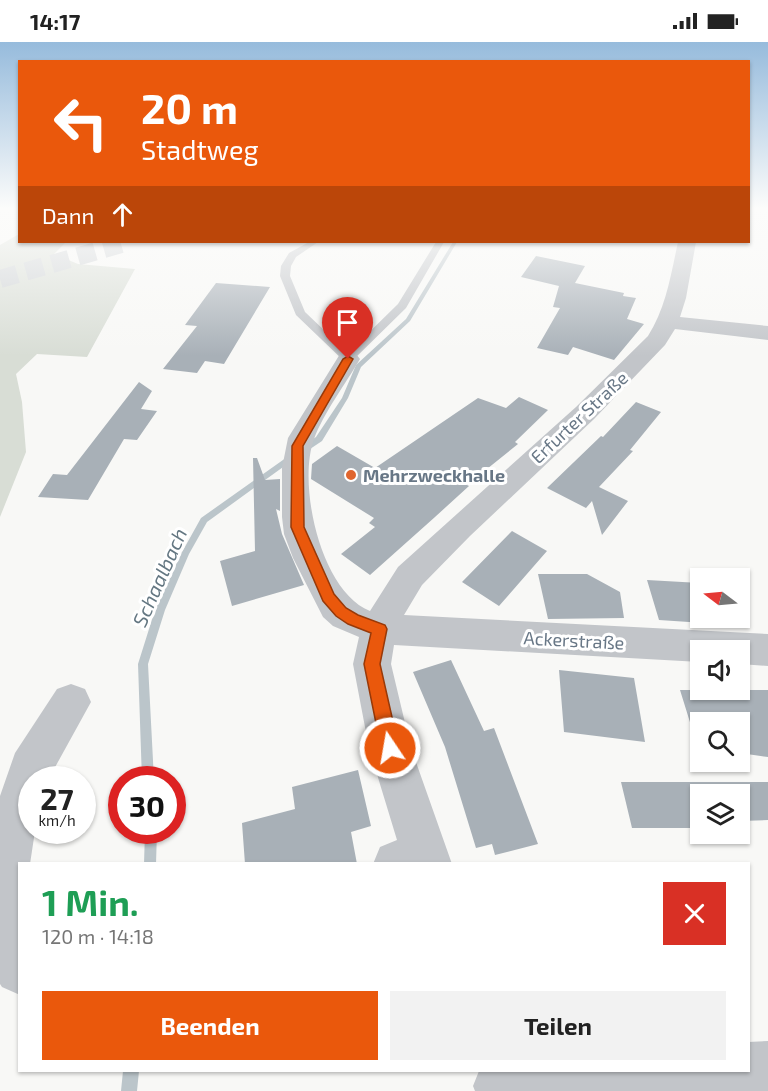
<!DOCTYPE html>
<html lang="de">
<meta charset="utf-8">
<style>
:root{--surface:#fff;--page:#f2f2f2;--text:#222;--muted:#767676;--accent:#ea580c}
body{margin:0;font-family:"Exo 2",sans-serif;background:var(--page);color:var(--text);height:100vh;display:flex;flex-direction:column;font-size:22px;white-space:nowrap}
*{box-sizing:border-box;margin:0}
p{font-size:20px;color:var(--muted)}
.icon{flex:none;width:33px;height:33px;fill:none;stroke:currentColor;stroke-width:2;stroke-linecap:round;stroke-linejoin:round}
.map{position:relative;flex:1;overflow:hidden}
.sheet{position:absolute;left:18px;top:820px;width:732px;height:210px;display:flex;flex-direction:column;background:var(--surface);border-radius:0px;box-shadow:0 2px 4px #0004}
.sheet>*{flex:none}
.top-card{position:absolute;left:18px;top:18px;width:732px;height:183px;border-radius:0px;box-shadow:0 2px 4px #0004;background:#ea580c;color:#fff;overflow:hidden}
.needle{width:39px;rotate:286deg}
.tools{position:absolute;left:690px;top:526px;display:grid;gap:12px}
.tools a{display:grid;place-items:center;width:60px;height:60px;border-radius:0px;background:var(--surface);box-shadow:0 2px 4px #0004;font-size:30px}
.speed{position:absolute;left:18px;top:724px;display:flex;gap:12px;font-size:30px;font-weight:700;text-align:center}
.speed>*{display:grid;place-content:center;width:78px;height:78px;border-radius:50%;background:var(--surface);box-shadow:0 2px 4px #0004;line-height:1}
.speed small{font-size:15px;font-weight:400}
.speed .limit{border:9px solid #d22;background:#fff;color:#111}
.pin{position:absolute;display:grid;place-items:center;width:51px;height:51px;color:#fff;margin:-62px -26px;border-radius:50% 50% 50% 0;rotate:-45deg;box-shadow:0 0 6px #0007}
.pin .icon{rotate:45deg}
.me{position:absolute;width:66px;margin:-33px;rotate:348deg;stroke-linejoin:round;filter:drop-shadow(0 0 4px #0008)}
.turn{display:flex;align-items:center;gap:21px;height:126px;padding:0 24px;font-size:27px}
.turn .icon{width:78px;height:78px;stroke-width:2.5}
.turn b{display:block;font-size:42px;line-height:51px}
.then{display:flex;align-items:center;height:57px;padding:0 24px;background:#0003;gap:12px;font-size:22px}
.round{display:grid;place-items:center;flex:none;width:63px;height:63px;border-radius:0px;background:var(--page)}
.headline{display:flex;align-items:center;justify-content:space-between;height:102px;padding:0 24px}
h1{font-size:36px;font-weight:700;line-height:45px;color:#1e9e55}
.action{display:flex;gap:12px;margin-top:auto;padding:12px 24px}
.action a{flex:1;height:69px;border-radius:0px;background:var(--accent);color:#fff;font-size:24px;font-weight:700;line-height:69px;text-align:center}
.action a+a{background:var(--page);color:var(--text)}
.status{display:flex;justify-content:space-between;align-items:center;height:42px;padding:0 30px;background:var(--surface);direction:ltr}
.status svg{height:16px;fill:currentColor}
.map>svg:first-child{display:block}
</style>
<div class="status"><b>14:17</b><svg viewBox="0 0 49 12"><path d="M0 12V9h3v3zM5 12V6h3v6zM10 12V3h3v9zM15 12V0h3v12zM26 1h20v11H26zM47 4h2v5h-2z"/></svg></div>
<div class="map">
<svg width="768" height="1049" viewBox="0 0 768 1049">
<rect width="100%" height="100%" fill="#f8f8f6"/>
<path fill="#d8ddd5" d="M19,192L20,200H70L65,201L54,212L78,222L135,227L87,315L37,312L16,332L22,360L26,410L0,475V203Z"/>
<g fill="none" stroke-linecap="round" stroke-linejoin="round">
<path fill="#bbc5ca" fill-rule="evenodd" d="M453,200H457L410,279L361,325L348,356L322,399L307,409H301V405L316,395L342,356L356,323L406,277Z
M290,413H293L297,415L207,480L189,512L165,568L148,622L154,738H142L138,622L155,568L181,512L201,476Z
M145,789H157L156,822H144Z
M123,1029H139L137,1049H121Z"/>
</g>
<path fill="#a8b0b7" d="M536,214L585,224L575,241L624,251L623,254L636,256L627,277L644,282L614,318L573,305L568,313L537,306L560,266L553,265L559,244L521,235Z
M216,241L270,245L224,322L205,319L197,331L163,327L197,284L185,283Z
M139,340L152,349L141,367L157,369L137,398L124,397L88,458L38,455L53,432L67,433Z
M519,355L548,368L515,400L518,402L467,443L469,444L435,475L370,533L341,512L375,485L369,481L374,476L311,437L312,422L337,404L375,426L478,356L506,366Z
M636,360L661,370L630,408L633,409L599,445L628,459L602,493L592,459L586,466L547,446L601,394L603,395Z
M253,416H257L265,438L280,437V469L276,467L282,492L304,543L232,564L220,519L255,509Z
M512,489L547,509L499,564L462,540Z
M538,532H587L620,550L624,576L548,577Z
M647,538L700,541V576H740V560L749,584L659,578Z
M451,618L484,689L494,686L538,802L495,813L492,802L476,806L445,705L413,630Z
M559,628L634,636L645,700L564,690Z
M680,648H768V715L740,711V681H700V707L698,706Z
M358,728L371,784L351,790L357,822H245L242,781L295,767L292,745Z
M621,740H768V778L740,779V753H700V786H632Z"/>
<g fill="none" stroke-linecap="round" stroke-linejoin="round">
<path stroke="#cdd1d4" stroke-width="18" stroke-dasharray="18 9" stroke-linecap="butt" d="M0,237L128,200"/>
<path fill="#c2c5c9" fill-rule="evenodd" d="M309,200H318L296,215L291,224L290,234L305,270L348,311L398,262L436,200H444L406,266L352,319H344L296,273L280,234L281,224L289,211Z"/>
<path fill="#c2c5c9" fill-rule="evenodd" d="M678,200H696L686,256L680,275L768,284V298L675,287L665,303L594,377L470,494L422,543L404,573L768,592V624L740,622V609H700V620L394,603L391,622L411,706L452,822H373L380,805L397,798L369,706L353,622L359,595L333,584L323,575L293,516L284,492L282,475V426L288,396L340,312L348,310L356,312L360,317C346,341 323,372 314,397C297,443 321,550 370,569L398,525L576,365L648,294C666,266 671,232 678,200Z
M71,642L85,647L91,660L48,738H32V789H35L30,822H20V953L2,945L0,942V754L15,711L57,647Z
M768,999V1049H475L473,1044L479,1029H748V1000Z"/>
</g>
<linearGradient id="sky" x2="0" y2="1"><stop stop-color="#96bbdc"/><stop offset="0.53" stop-color="#fcfcfb"/><stop offset="1" stop-color="#fcfcfb" stop-opacity="0"/></linearGradient>
<rect width="768" height="314" fill="url(#sky)"/>
<path fill="#ea580c" stroke="#983908" stroke-width="1.5" d="M348,314L353,317L303,404L304,485L334,552L346,566L358,573L385,583L387,587L380,622L399,706L396,712L390,715L384,712L381,706L364,622L371,591L348,582L336,574L323,559L291,485L292,404L343,317Z"/>
<circle fill="#e0652e" stroke="#fff" stroke-width="2" cx="351" cy="433" r="6"/>
<g text-anchor="middle" dominant-baseline="central" stroke-width="6" stroke-linejoin="round" paint-order="stroke">
<g font-size="18" fill="#687786" stroke="#fff">
<text transform="translate(579 375) rotate(-43)">Erfurter Straße</text>
<text transform="translate(574 598) rotate(3)">Ackerstraße</text>
</g>
<g font-size="18" font-weight="bold" fill="#687786" stroke="#fff" text-anchor="start">
<text x="363" y="433">Mehrzweckhalle</text>
</g>
<g font-size="20" font-style="italic" fill="#647782" stroke="#fff">
<text transform="translate(159 535) rotate(-66)">Schaalbach</text>
</g>
</g>
</svg>
<div class="tools">
<a><svg class="needle" viewBox="-14 -14 28 28"><path d="M0-13l5 13h-10z" fill="#e53935"/><path d="M0 13l5-13h-10z" fill="#767676"/></svg></a>
<a><svg class="icon" aria-label="sound" viewBox="0 0 24 24"><path d="M4 9h4l5-4v14l-5-4H4zM17 9q2 3 0 6"/></svg></a>
<a><svg class="icon" aria-label="search" viewBox="0 0 24 24"><circle cx="10" cy="10" r="6"/><path d="M15 15l6 6"/></svg></a>
<a><svg class="icon" aria-label="layers" viewBox="0 0 24 24"><path d="M12 4l9 5-9 5-9-5zM3 14l9 5 9-5"/></svg></a>
</div>
<div class="speed"><div>27<small>km/h</small></div><div class="limit">30</div></div>
<div class="pin" style="left:348px;top:317px;background:#d93025"><svg class="icon" aria-label="arrive" viewBox="0 0 24 24"><path d="M6 21V4h12l-3 4 3 4H6"/></svg></div>
<svg class="me" style="left:390px;top:706px" viewBox="-20 -20 40 40"><circle r="17" fill="#ea580c" stroke="#fff" stroke-width="3"/><path d="M0-11L8 9 0 5-8 9z" fill="#fff"/></svg>
<div class="top-card">
<div class="turn"><svg class="icon" aria-label="left" viewBox="0 0 24 24"><path d="M17 20v-9H6M10 6l-5 5 5 5"/></svg><div><b>20 m</b>Stadtweg</div></div>
<div class="then">Dann<svg class="icon" aria-label="ahead" viewBox="0 0 24 24"><path d="M12 20V5M6 11l6-6 6 6"/></svg></div>
</div>
<section class="sheet">
<div class="headline"><div><h1>1 Min.</h1><p>120 m · 14:18</p></div><a class="round" style="background:#d93025;color:#fff"><svg class="icon" aria-label="close" viewBox="0 0 24 24"><path d="M6 6l12 12M18 6L6 18"/></svg></a></div>
<div class="action"><a>Beenden</a><a>Teilen</a></div>
</section>
</div>
